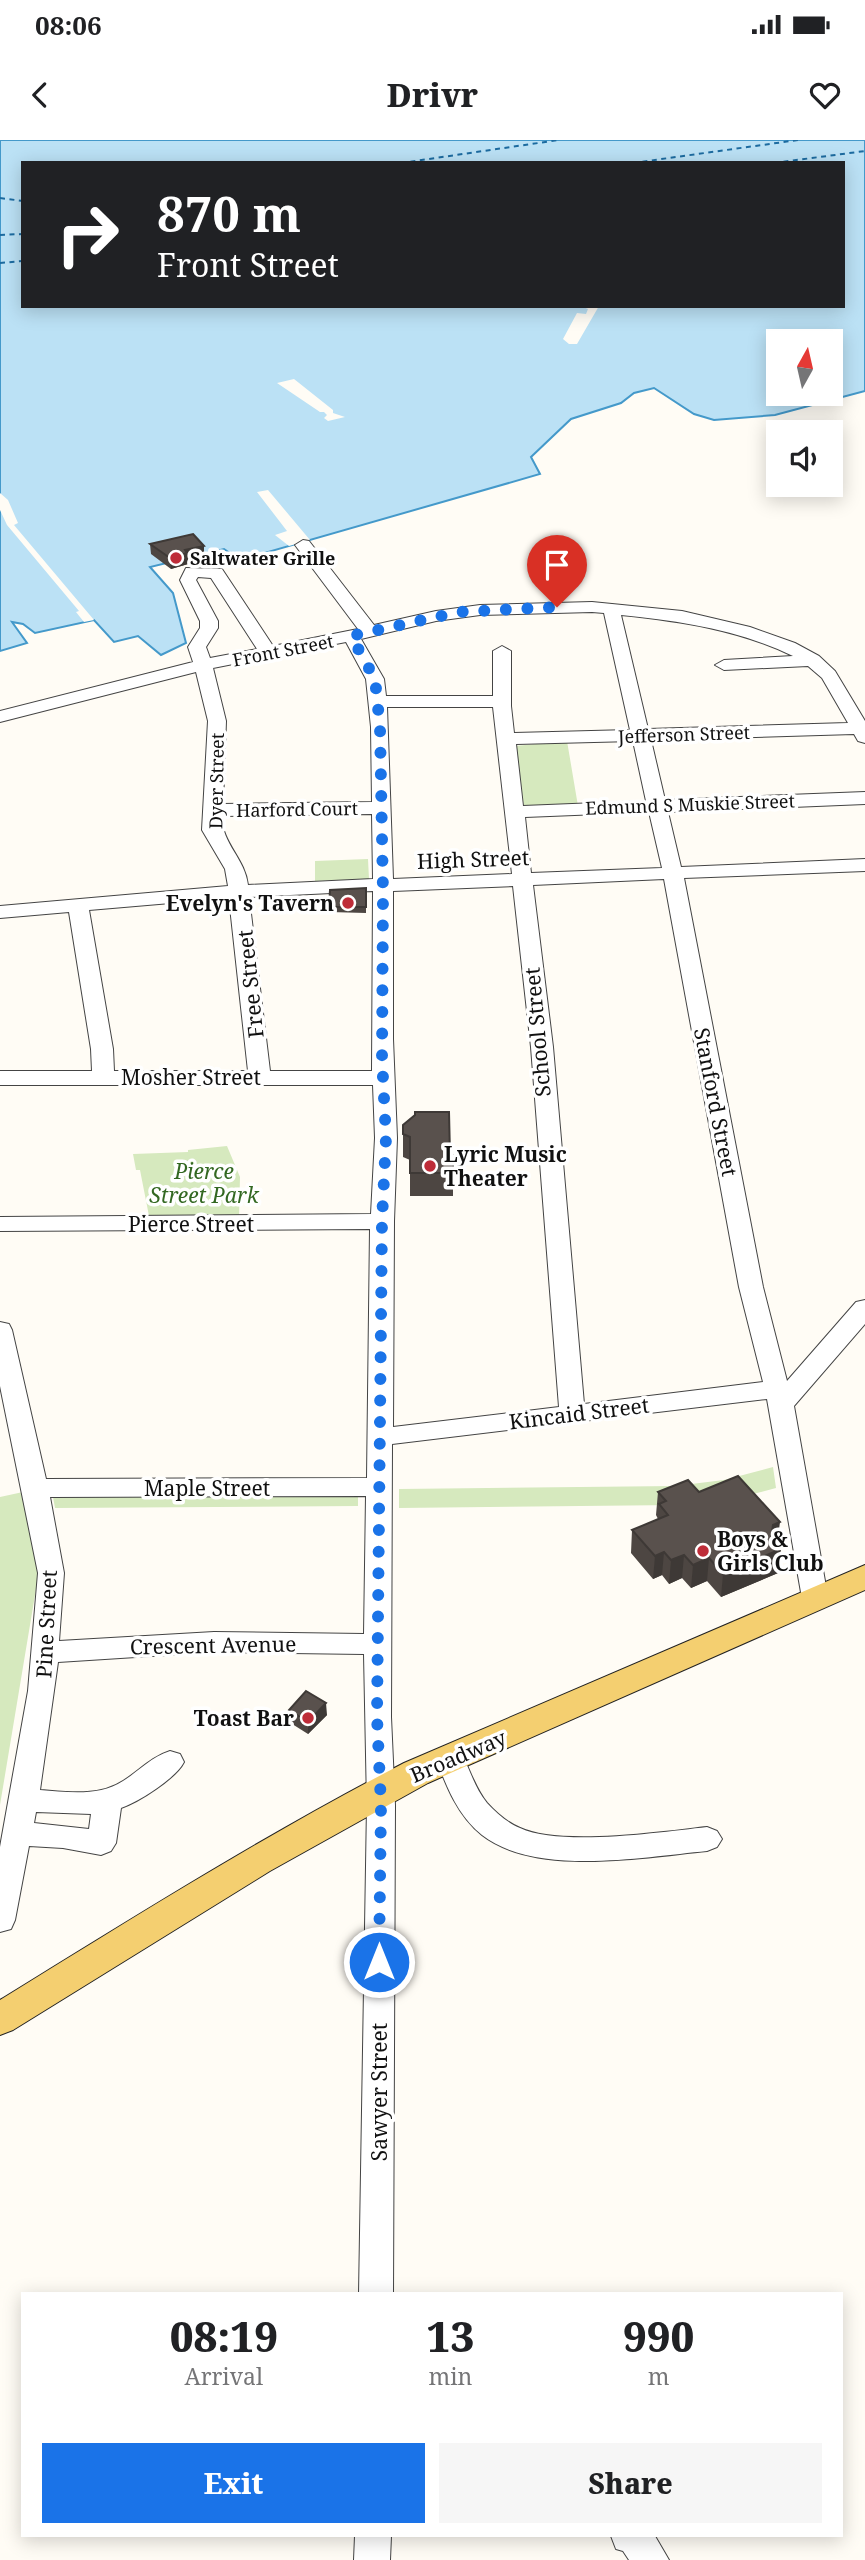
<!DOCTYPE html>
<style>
:root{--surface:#fff;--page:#f6f6f6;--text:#202124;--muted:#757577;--accent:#1a73e8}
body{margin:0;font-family:"Noto Serif",serif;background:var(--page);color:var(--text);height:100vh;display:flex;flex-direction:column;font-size:26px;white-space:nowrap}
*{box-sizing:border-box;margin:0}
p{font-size:23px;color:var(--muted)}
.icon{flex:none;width:38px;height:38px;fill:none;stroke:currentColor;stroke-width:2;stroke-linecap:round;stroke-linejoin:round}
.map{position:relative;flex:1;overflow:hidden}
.sheet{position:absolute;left:21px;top:2152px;width:822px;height:245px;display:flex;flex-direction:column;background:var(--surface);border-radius:0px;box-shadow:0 4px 18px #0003}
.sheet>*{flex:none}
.guide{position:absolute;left:21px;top:21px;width:824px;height:147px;border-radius:0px;box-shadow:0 4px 18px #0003;background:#202124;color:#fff;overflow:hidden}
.needle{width:46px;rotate:8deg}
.controls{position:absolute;left:766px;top:189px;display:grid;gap:14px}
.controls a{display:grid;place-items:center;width:77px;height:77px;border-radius:0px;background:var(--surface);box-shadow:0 4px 18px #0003;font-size:35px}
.pin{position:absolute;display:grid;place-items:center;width:60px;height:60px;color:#fff;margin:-72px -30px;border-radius:50% 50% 50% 0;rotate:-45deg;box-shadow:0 0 7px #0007}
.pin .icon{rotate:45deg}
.me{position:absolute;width:77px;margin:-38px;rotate:0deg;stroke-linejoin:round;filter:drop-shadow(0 0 5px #0008)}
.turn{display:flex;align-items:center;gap:24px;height:147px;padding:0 21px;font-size:32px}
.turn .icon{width:91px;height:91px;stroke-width:2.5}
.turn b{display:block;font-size:49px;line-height:60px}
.eta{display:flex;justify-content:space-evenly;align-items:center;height:119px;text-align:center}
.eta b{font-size:42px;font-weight:800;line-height:49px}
.primary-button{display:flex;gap:14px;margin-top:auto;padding:14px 21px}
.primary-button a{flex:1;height:80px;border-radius:0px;background:var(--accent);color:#fff;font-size:28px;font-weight:800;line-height:80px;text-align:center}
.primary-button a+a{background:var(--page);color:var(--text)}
.status{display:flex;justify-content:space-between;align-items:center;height:49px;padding:0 35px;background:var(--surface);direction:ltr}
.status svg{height:19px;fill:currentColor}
header{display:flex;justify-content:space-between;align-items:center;height:91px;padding:0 21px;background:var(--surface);font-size:32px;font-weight:800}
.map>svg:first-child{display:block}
</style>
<div class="status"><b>08:06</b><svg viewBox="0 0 49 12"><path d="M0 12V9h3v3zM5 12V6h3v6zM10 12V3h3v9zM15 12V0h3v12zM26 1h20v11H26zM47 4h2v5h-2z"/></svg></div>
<header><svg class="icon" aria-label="back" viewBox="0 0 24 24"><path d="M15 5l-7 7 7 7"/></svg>Drivr<svg class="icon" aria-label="heart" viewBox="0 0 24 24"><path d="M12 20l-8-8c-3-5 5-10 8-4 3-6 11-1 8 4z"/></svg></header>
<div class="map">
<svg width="865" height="2420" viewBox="0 0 865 2420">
<rect width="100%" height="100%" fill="#fffcf5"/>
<path fill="#d6e9be" d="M567,601L578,666H524L515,606Z
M368,719L369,739L315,741V721Z
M227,1006L240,1037L239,1078L149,1076L140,1030H136L133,1014L188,1012V1010Z
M773,1327L776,1348L753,1354L677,1365L399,1368V1349L675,1346L724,1340Z
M23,1352L40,1425L0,1665V1357Z
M358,1355V1366L55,1368L53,1357Z"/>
<path fill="#bbe1f5" stroke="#4499ca" stroke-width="2" fill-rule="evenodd" d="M0,0H865V251L775,275L714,280L694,274L654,248L634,253L621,263L571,279L531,317L540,334L240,420L224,409L150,427L173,453L186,503L161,515L138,496L114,502L94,480L35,493L23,484L12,482L27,503L0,511ZM23,23H844V166H23ZM779,201H831V254H779Z"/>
<path fill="#fffcf5" d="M581,166H599L577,204H569L563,199L577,173L586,174L588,169Z
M294,239L333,270V273L345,277L328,281L324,278L327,275L324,272H320L277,243Z
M268,350L310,400L289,406L275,395L287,391L257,352Z
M0,353L8,360L18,383L14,385L94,480L84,482L76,472L79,471L7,385L0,370Z"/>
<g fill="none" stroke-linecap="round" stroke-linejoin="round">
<path stroke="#1c6ba0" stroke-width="2" stroke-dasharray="5 4.5" stroke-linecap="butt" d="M401,23L559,0
M633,23L798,0
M774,23L865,11
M0,58L23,61
M0,95L23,94
M0,123L23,121"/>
<defs>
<path id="minor" d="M303,400L309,401L374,485L436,471L480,465L592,462L682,471L750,487L795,503L819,516L835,531L865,581V603L858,601L854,594L651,600L665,660L865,652V664L668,672L681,727L865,719V731L684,738L763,1147L787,1241L856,1162L865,1160V1184L794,1266L828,1458L825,1465L815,1468L805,1465L802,1458L767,1259L392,1304L391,1577L395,1665L393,2154H359L367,1665L364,1514L214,1512L58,1522L40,1650C67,1652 99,1657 123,1641C139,1631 151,1617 170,1611L180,1614L184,1622C176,1638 139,1662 121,1668L116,1703L111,1711L101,1715L63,1708L29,1706L15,1780L11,1789L0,1792V1707L28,1551L38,1433L0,1246V1182L9,1184L12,1190L46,1339L367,1338L370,1089L0,1091V1077L371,1074L375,998L373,945H0V931H92L91,909L69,772L0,778V766L228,746L225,729L202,690L208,581L196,532L0,582V571L193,522L188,507L200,488V481L180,440L186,428L222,429L273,506L358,489L295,405ZM198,437L211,438L257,509L210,518L206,507L218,488V481L196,440ZM592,472L604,473L630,590L514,593L511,566V511L502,506L493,511V556H386L384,539L361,499L436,481L480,475ZM621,475C681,481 739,490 793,516L724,520L715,525L724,530L808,526L822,538L848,583L648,589ZM346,502L366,539L371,587L372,662L223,664L226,581L213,528ZM387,567H493L512,734L393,739ZM633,601L646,661L523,666L516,604ZM649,672L662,728L531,733L525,677ZM372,674L373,739L248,745C245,718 221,703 222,676ZM664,739L739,1147L763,1242L584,1264L553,907L533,745ZM513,746L531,907L559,1267L393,1287L394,1081L397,998L393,899V751ZM373,751L372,931H270L249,757ZM229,758L248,931H114L113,909L89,770ZM366,1356L364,1494L214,1492L59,1501L64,1433L50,1357ZM36,1672L91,1674L89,1689L34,1683Z
M450,1607L460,1610C469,1627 474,1647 487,1663C496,1673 508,1683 520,1688C561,1707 661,1692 707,1687L717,1691L722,1699L717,1707L707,1711C643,1717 536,1737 482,1695C458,1676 446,1646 436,1618L440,1610Z
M355,2396H391L390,2420H354Z
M611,2396H655L669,2420H629L623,2411L616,2409Z"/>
<path id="major" d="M865,1425V1450L428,1643L270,1731L13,1890L0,1895V1860C133,1778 265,1695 404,1623Z"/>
</defs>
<use href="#minor" stroke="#444" stroke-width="2"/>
<use href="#major" stroke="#222" stroke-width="2"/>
<use href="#minor" fill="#fff" fill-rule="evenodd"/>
<use href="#major" fill="#f4cf70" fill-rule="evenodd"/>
</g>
<path fill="#4d4642" d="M150,404L204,416L188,419V424L171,429L151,414Z
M366,748V773L329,772L330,750Z
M403,985L450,1015H453V1056H410V1020L403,1017Z
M658,1352H699L777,1405L778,1433L721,1457L707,1441L691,1448L682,1438L669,1444L662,1435L653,1439L631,1413L632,1390L658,1379L656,1375Z
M289,1570L327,1575L308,1594L289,1582Z"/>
<path fill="#3e3936" d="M204,406V416L188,419V424L171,429L170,418L185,410Z
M780,1382L777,1405L781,1409L778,1433L721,1457L723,1434L773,1385Z
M664,1412L662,1435L653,1439L655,1416Z
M684,1415L682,1438L669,1444L671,1420Z
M709,1418L707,1441L691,1448L693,1425Z
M326,1563L327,1575L308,1594V1582Z"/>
<path fill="#59514d" stroke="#3e3936" stroke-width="2" d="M193,394L204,406L185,410L187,413L170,418L150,404Z
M366,748V767H329L330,750Z
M415,972H449L450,1015H453V1033H410V997L403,994V985L415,975Z
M738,1336L780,1382L773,1385L771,1398L781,1409L723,1434L709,1418L693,1425L684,1415L671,1420L664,1412L655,1416L632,1390L668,1375L659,1364L666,1361L658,1352L688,1340L699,1352Z
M306,1551L326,1563L308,1582L289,1570Z"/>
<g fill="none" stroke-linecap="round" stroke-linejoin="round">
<path stroke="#1a73e8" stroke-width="12" stroke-dasharray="0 21.6" d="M379,1822L381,1665L377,1577L382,1080L386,998L382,918L383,752L380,587L375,539L351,496L459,472L557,467"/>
</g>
<g fill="#be2c38" stroke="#fff" stroke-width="2.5">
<circle cx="176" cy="418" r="7"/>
<circle cx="348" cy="763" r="7"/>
<circle cx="430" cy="1026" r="7"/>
<circle cx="703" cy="1411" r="7"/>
<circle cx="308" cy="1578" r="7"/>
</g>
<g text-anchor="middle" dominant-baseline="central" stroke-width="7" stroke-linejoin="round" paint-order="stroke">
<g font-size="18" font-weight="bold" fill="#111" stroke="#fff" text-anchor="start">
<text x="190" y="418">Saltwater Grille</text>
</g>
<g font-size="18" fill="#111" stroke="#fff">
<text transform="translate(283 510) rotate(-11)">Front Street</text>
<text transform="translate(684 594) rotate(-2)">Jefferson Street</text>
<text transform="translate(216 641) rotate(-89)">Dyer Street</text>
<text transform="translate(690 664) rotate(-2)">Edmund S Muskie Street</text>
<text transform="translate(297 669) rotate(-1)">Harford Court</text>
</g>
<g font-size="21" fill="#111" stroke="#fff">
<text transform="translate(473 719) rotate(-2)">High Street</text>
<text transform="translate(250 844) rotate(-96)">Free Street</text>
<text transform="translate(537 892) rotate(-95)">School Street</text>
<text x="191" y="937">Mosher Street</text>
<text transform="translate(716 962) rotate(79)">Stanford Street</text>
<text x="191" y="1084">Pierce Street</text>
<text transform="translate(579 1273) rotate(-7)">Kincaid Street</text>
<text x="207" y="1348">Maple Street</text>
<text transform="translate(46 1484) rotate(-87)">Pine Street</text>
<text transform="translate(213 1505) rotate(-1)">Crescent Avenue</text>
<text transform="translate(458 1616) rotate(-23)">Broadway</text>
<text transform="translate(379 1952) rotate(-90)">Sawyer Street</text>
</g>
<g font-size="21" font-weight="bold" fill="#111" stroke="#fff" text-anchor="end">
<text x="334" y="763">Evelyn's Tavern</text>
<text x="444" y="1014" text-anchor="start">Lyric Music<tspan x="444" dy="24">Theater</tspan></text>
<text x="717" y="1399" text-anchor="start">Boys &amp;<tspan x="717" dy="24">Girls Club</tspan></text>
<text x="294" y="1578">Toast Bar</text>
</g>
<g font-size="21" font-style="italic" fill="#336822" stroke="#fff">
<text x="204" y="1031">Pierce<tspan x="204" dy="24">Street Park</tspan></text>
</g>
</g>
</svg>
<div class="controls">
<a><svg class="needle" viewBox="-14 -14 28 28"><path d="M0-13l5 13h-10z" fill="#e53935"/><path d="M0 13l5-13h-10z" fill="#757577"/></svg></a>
<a><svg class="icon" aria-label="sound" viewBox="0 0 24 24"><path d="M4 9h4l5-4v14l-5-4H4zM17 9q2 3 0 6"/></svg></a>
</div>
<div class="pin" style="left:557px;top:467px;background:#d93025"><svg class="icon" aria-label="arrive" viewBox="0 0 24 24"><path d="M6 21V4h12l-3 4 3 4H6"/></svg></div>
<svg class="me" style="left:379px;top:1822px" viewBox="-20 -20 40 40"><circle r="17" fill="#1a73e8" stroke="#fff" stroke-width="3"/><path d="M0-11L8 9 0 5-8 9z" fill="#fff"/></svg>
<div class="guide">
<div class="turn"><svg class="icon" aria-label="right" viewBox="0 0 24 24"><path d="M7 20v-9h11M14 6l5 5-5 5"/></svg><div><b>870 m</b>Front Street</div></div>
</div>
<section class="sheet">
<div class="eta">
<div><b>08:19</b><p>Arrival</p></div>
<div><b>13</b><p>min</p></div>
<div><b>990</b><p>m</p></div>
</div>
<div class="primary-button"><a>Exit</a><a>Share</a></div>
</section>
</div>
